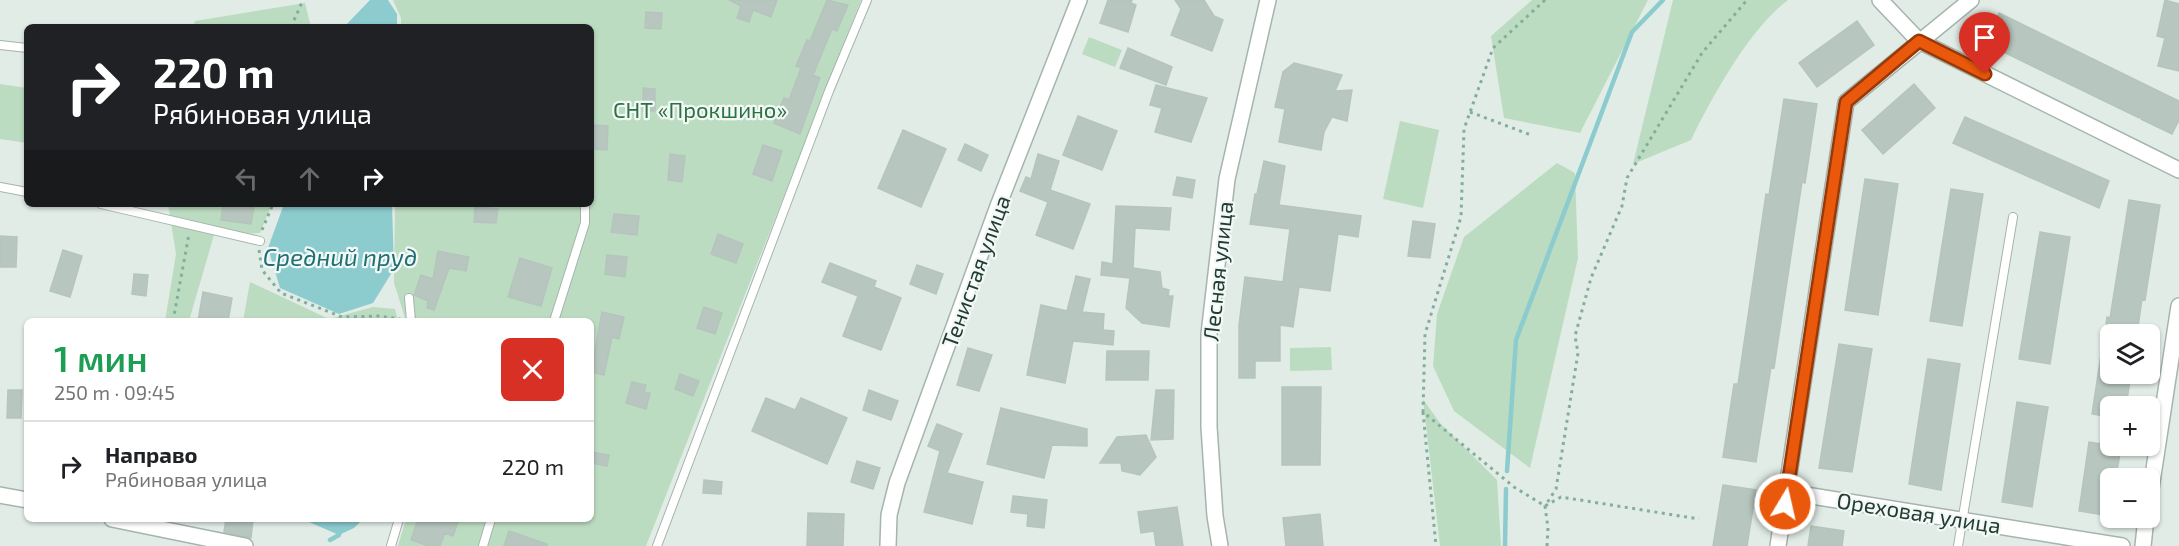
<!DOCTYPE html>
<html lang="ru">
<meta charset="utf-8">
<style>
:root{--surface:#fff;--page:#f6f6f6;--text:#202124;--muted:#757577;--line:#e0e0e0}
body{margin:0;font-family:"Exo 2",sans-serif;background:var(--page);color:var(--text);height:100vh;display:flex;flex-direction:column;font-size:22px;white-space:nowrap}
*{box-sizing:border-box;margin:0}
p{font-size:20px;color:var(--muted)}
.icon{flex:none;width:33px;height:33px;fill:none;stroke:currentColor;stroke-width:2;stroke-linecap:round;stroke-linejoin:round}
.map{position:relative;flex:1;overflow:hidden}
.side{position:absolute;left:24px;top:318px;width:570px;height:204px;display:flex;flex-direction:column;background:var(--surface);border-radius:9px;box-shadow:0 2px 4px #0004}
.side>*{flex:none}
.hud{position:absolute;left:24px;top:24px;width:570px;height:183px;border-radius:9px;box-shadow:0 2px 4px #0004;background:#202124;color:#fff;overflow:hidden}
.buttons{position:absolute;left:2100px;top:324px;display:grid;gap:12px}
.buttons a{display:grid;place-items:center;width:60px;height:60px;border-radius:9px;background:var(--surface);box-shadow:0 2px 4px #0004;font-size:30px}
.pin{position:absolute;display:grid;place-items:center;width:51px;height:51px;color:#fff;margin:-62px -26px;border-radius:50% 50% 50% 0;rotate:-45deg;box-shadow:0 0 6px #0007}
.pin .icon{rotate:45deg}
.me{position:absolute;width:66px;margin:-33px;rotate:9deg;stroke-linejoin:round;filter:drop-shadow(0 0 4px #0008)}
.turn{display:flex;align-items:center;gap:21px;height:126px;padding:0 30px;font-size:27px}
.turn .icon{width:78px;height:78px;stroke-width:2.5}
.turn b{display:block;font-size:42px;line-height:51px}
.lanes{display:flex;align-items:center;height:57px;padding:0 30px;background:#0003;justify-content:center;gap:30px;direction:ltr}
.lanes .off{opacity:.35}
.round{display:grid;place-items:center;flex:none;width:63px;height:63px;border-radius:9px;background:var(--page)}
.summary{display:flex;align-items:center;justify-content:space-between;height:102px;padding:0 30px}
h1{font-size:36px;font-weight:600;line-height:45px;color:#1e9e55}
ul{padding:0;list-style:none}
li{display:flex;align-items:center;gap:18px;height:90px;padding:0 30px;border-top:2px solid var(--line)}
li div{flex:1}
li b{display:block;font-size:22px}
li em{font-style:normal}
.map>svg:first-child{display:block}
</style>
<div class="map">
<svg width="2179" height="546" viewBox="0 0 2179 546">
<rect width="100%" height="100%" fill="#e2ece6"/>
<path fill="#bcdcc1" d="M393,0H861L646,546H398L406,519H591V321H406L394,283L395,204H591V27H401V18Z
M1532,0H1648L1580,133L1504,118L1491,36Z
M1673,0H1788C1750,28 1712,97 1691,140L1633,164Z
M305,3L311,27H193L195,21Z
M1089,37L1122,50L1115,67L1082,54Z
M0,84L27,88V143L0,139Z
M1400,121L1439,130L1423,208L1383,199Z
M1557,163L1575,173L1578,258L1530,468L1454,411L1433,366L1437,314L1464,237Z
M168,204H272L260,233L214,235L189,321H165L176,254Z
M250,282L329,319L373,307L395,309L398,321H243Z
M1331,347L1332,370L1290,371V348Z
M1423,399L1440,423L1497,480L1501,546H1440Z"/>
<path fill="#8ccbce" d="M370,0H388L397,14V27H344Z
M284,204H392L394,269L373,303L339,314L280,288L268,248Z
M302,519H363L354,528L339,535Z"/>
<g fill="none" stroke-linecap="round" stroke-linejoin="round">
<path stroke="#8ccbce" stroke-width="4.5" d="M1507,471L1516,340L1632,32L1663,0
M330,540L339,535L341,519
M1505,546L1506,489"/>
</g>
<path fill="#b7c6bf" stroke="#b5c5bd" stroke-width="1.5" d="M729,0H777L771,17L753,10L749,22L737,18L741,6Z
M827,0L848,5L837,31L832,29L813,75L820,78L800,134L774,123L784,98L789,100L801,68L796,66L807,40L810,41Z
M1108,0H1132L1131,3L1136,5L1128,32L1100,23Z
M1175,0H1204L1214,16L1223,20L1212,51L1171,35L1181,9Z
M2165,0L2179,4V71L2158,66L2165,38L2157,36Z
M646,12L662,13L661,29L645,28Z
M1999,13L2179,101V120L2172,134L2141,119L2142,116L2139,118L1985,43Z
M1857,21L1874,45L1817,87L1799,63Z
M1128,48L1172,67L1166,85L1120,68Z
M1294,63L1342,75L1335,91L1352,90L1347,121L1332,117L1324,132L1321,150L1279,142L1285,109L1275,107L1283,72Z
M1914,84L1935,108L1883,154L1862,130Z
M1156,85L1207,98L1191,142L1155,132L1162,108L1150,105Z
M643,88L655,89V111H643Z
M1784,99L1817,104L1805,183L1802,182L1774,368L1771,367L1756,462L1723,457L1734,384H1738L1766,194L1769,195Z
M1078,116L1117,131L1102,170L1063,155Z
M1965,117L2109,181L2099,208L1953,143Z
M594,125L608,126L607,150L593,149Z
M903,130L946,149L921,207L878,188Z
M965,144L988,155L981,171L958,160Z
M763,145L782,151L772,181L753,174Z
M670,154L685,156L682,182L668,180Z
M1038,154L1059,161L1050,190L1090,204L1073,249L1036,235L1048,202L1020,191L1026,177L1031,179Z
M1264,161L1285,166L1279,205L1361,216L1358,237L1338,234L1330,291L1299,287L1293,327L1280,325V361H1255V378H1239V325L1245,277L1283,282L1290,229L1250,224L1255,194H1257Z
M1177,177L1195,180L1192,198L1173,195Z
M1865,179L1898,184L1878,315L1845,310Z
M1951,189L1983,194L1962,326L1930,321Z
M2129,200L2160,205L2145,300L2142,299L2137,334H2105L2107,317L2110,318Z
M223,204L254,206L251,224L221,220Z
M1116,206L1171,208L1169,230L1135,228L1133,268L1160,272L1162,288L1169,290L1168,296H1173L1169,327L1142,323L1126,308L1130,278L1101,275L1102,262L1113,264Z
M475,207L498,209L496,223L474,222Z
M614,214L639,216L637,235L611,232Z
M1413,221L1435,224L1430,258L1408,256Z
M2040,232L2070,237L2050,364L2019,359Z
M718,234L743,244L736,263L711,254Z
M0,236L17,237L16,267H0Z
M63,250L82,256L70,297L50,291Z
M438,251L469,257L466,271L449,268L434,310L427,308L428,301L414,295L421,275L433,279Z
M607,255L627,257L625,277L605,274Z
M520,258L552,268L541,306L508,297Z
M830,263L876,281L874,287L901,298L881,350L843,336L858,296L822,282Z
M917,265L943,274L936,294L910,284Z
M134,274L148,275L146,296L132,294Z
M1076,276L1090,279L1082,312L1104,314L1103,330L1114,331L1113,345L1073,341L1065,383L1027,375L1041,305L1067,311Z
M203,292L232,298L228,321H198Z
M704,307L722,313L715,334L697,328Z
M602,312L624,317L619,339L612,337L604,375L591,372Z
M2103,342H2110V374H2131L2126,406H2110V417L2092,414Z
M1839,344L1872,349L1852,472L1819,468Z
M968,348L992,355L979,391L957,385Z
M1107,351H1149L1148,380H1106Z
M1928,359L1960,364L1941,490L1909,484Z
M680,374L699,381L693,396L675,389Z
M632,382L646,385L644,392L650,393L646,409L626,403Z
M1282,387H1321L1320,465H1282Z
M8,390H22L21,418H7Z
M869,390L898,401L891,420L863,410Z
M1156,390H1174L1173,439L1151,440Z
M766,398L795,410L801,398L847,418L827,464L752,431Z
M2017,402L2048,407L2032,507L2002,502Z
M1001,408L1087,429V446L1052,445L1044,478L987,464Z
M937,424L962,434L947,473L983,482L972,524L924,512L940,451L928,446Z
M1146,435L1156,457L1140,475L1122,471L1121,463H1100L1117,437Z
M2089,442L2121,447L2116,478H2110V516L2079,511Z
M591,452L609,455L607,466L591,463Z
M857,461L880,468L873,489L851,482Z
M704,480L722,482L721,494L703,493Z
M1723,485L1756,490L1747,546H1713Z
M1013,496L1047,500L1044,528L1027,526L1028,514L1011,512Z
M1177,507L1183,546H1156L1154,531L1141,533L1138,512Z
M808,513L844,514L843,546H807Z
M1320,514L1323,546H1286L1283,518Z
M226,519H253L251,538L224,532Z
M418,519H459L453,536L445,533L440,546H429L411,540Z
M1811,526L1844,531L1842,546H1808Z
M509,531L547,544V546H504Z"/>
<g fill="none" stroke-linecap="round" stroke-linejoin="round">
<defs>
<path id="service" d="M0,45L27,48
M0,187L27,192
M101,204L260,241
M409,298L411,321
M554,321L585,223V204
M391,546L399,519
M483,546L491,519
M657,546L829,91L867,0
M1958,546L2013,217"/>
<path id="minor" d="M1880,0L1919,41L2179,170
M1787,492L2122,546
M0,495L27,500
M2150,495L2179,306
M112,519L245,546
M888,546L889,515L897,483L998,206L1079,0
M1220,546L1215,516L1209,427V334L1227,179L1268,0
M1778,546L1846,102L1971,0
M2143,546L2146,518"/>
</defs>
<use href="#service" stroke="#a5b4ad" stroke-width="10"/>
<use href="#minor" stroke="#a5b4ad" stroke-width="18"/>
<path stroke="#84ae9c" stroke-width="3" stroke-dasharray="3 4.5" stroke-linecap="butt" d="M1545,0L1493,48L1464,129L1461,217L1425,334L1423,412L1514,487L1545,506L1561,497L1699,519
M291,27L303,0
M1470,112L1531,135
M262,230L273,204
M259,250L262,270L281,293L342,317L378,316L400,319
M173,321L189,234
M1423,412L1436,546
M1547,546L1548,528L1545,506L1556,489L1578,353L1575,336L1591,278L1622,206L1627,178L1702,53L1747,0"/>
<use href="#service" stroke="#fff" stroke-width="8"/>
<use href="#minor" stroke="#fff" stroke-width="15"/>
</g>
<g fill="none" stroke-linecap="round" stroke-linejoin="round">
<defs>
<path id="route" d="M1785,504L1846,102L1919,41L1985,74"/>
</defs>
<use href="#route" stroke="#983908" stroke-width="15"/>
<use href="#route" stroke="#ea580c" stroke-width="10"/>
</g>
<g text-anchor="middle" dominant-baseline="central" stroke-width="4.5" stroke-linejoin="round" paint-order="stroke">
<g font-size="22" fill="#2e7142" stroke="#f2f8f5">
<text x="700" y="109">СНТ «Прокшино»</text>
</g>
<g font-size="22" fill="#233c33" stroke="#f2f8f5">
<text transform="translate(975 271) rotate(-70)">Тенистая улица</text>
<text transform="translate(1217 271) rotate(-84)">Лесная улица</text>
<text transform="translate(1919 512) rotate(9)">Ореховая улица</text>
</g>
<g font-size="24" font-style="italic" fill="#1f6f75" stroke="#f2f8f5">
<text x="340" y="256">Средний пруд</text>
</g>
</g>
</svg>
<div class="buttons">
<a><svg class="icon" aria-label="layers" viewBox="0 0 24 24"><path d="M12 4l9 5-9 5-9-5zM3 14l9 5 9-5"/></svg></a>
<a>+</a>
<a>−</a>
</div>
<div class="pin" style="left:1985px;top:74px;background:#d93025"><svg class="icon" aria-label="arrive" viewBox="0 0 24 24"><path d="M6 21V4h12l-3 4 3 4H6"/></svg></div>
<svg class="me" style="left:1785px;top:504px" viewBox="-20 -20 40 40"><circle r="17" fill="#ea580c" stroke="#fff" stroke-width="3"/><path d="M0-11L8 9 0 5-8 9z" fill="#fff"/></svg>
<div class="hud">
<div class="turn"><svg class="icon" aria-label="right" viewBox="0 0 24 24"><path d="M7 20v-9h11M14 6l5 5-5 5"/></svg><div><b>220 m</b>Рябиновая улица</div></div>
<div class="lanes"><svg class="icon off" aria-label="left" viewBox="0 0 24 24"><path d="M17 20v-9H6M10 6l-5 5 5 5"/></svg><svg class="icon off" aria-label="ahead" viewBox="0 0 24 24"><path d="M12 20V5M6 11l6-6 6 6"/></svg><svg class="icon" aria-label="right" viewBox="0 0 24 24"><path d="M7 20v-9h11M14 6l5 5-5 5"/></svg></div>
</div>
<section class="side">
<div class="summary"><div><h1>1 мин</h1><p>250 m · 09:45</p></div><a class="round" style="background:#d93025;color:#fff"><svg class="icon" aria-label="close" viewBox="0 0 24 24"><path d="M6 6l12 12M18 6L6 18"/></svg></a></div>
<ul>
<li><svg class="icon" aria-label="right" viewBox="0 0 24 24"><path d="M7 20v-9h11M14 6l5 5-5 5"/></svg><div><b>Направо</b><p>Рябиновая улица</p></div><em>220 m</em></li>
</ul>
</section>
</div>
